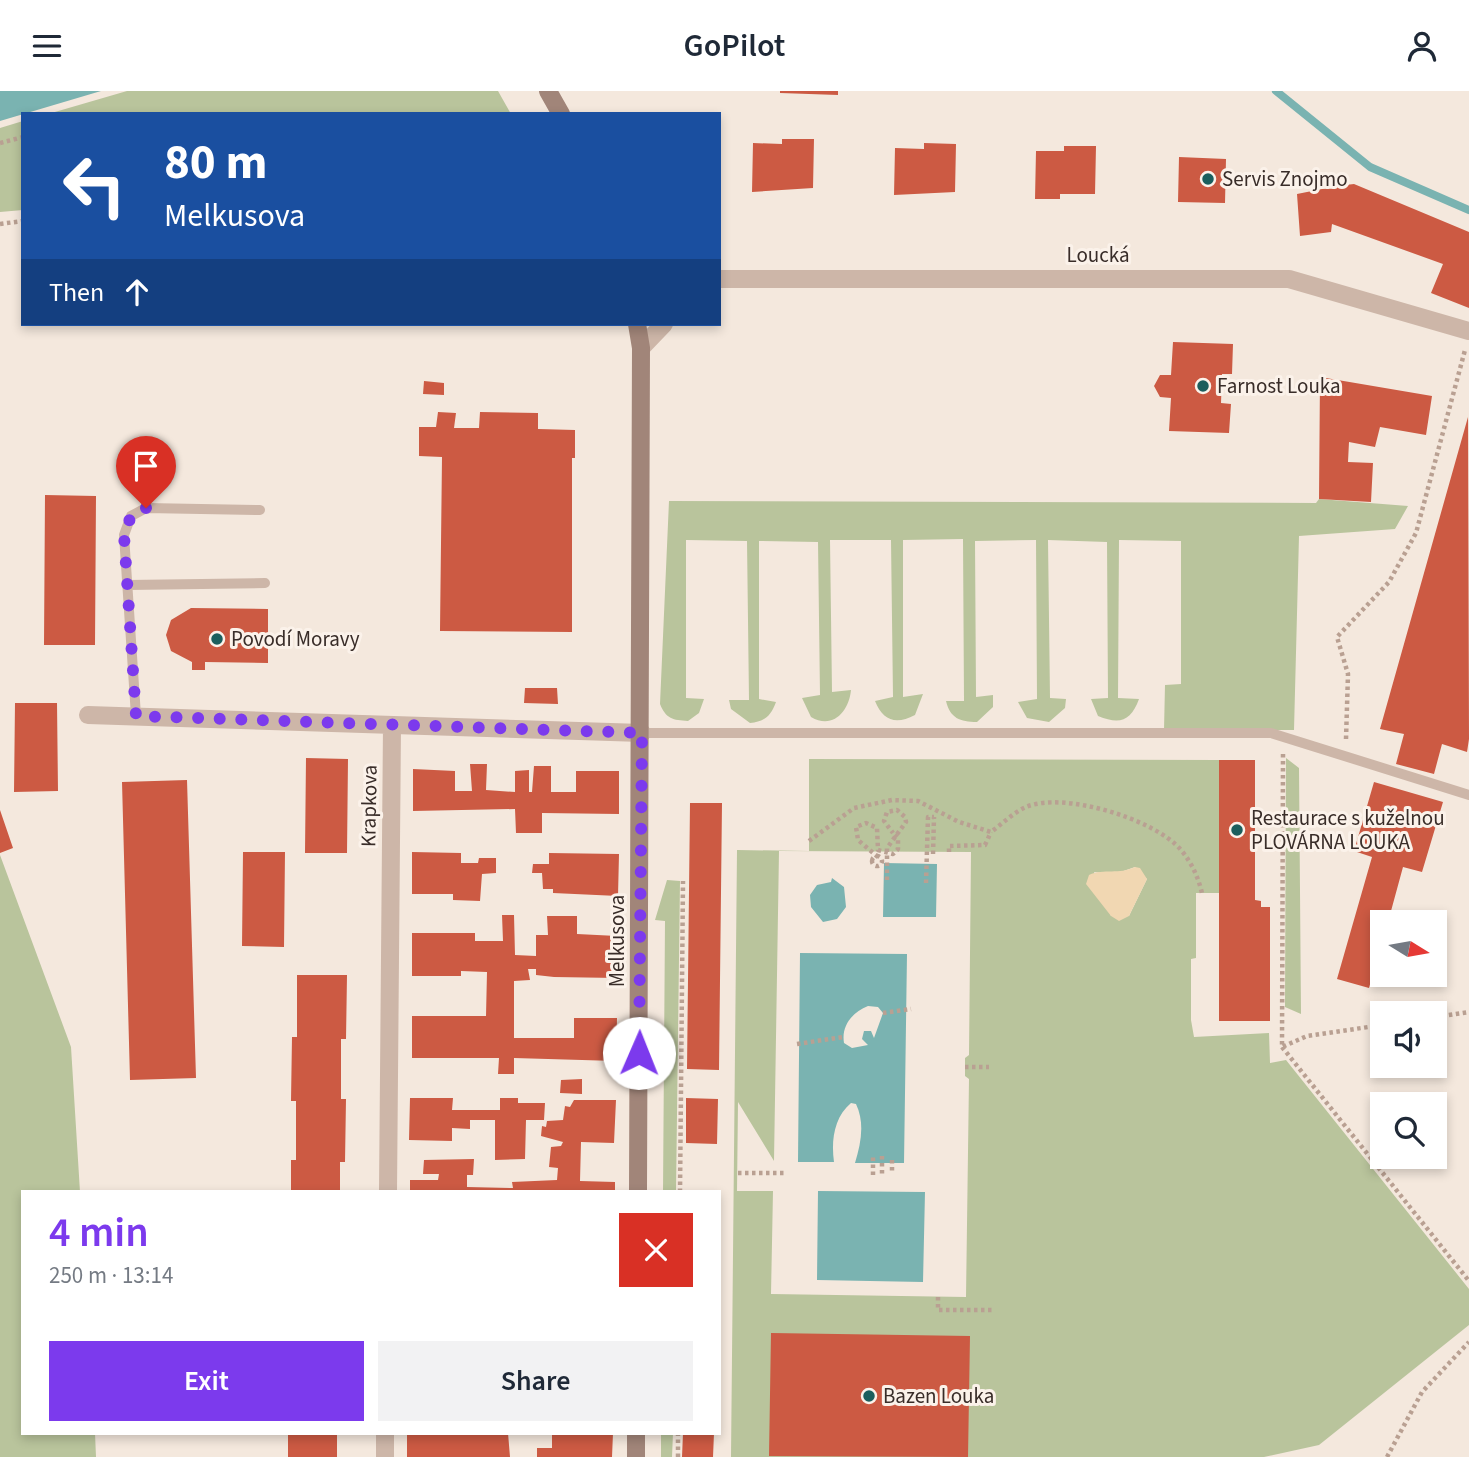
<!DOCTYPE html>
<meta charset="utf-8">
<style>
:root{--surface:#fff;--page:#f2f2f3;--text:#1f2937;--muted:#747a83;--accent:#7c3aed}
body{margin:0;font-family:"Source Sans 3",sans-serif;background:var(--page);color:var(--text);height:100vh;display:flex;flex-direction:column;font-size:26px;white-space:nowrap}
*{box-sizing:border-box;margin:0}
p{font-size:23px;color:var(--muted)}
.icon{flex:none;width:38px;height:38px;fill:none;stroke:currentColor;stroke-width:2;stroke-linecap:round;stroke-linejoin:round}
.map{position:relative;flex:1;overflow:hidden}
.drawer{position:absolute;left:21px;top:1099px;width:700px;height:245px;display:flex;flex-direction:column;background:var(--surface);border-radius:0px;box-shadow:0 4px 10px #0003}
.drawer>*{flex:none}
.top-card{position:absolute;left:21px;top:21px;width:700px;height:214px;border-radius:0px;box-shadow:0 4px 10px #0003;background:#1a4fa0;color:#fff;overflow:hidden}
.needle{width:46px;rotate:101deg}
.buttons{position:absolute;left:1370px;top:819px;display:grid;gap:14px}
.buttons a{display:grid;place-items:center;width:77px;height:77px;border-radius:0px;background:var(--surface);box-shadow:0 4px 10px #0003;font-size:35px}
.pin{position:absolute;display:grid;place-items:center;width:60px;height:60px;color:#fff;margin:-72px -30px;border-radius:50% 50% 50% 0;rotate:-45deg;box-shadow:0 0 7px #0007}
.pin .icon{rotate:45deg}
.me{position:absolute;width:77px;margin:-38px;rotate:1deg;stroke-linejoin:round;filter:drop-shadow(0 0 5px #0008)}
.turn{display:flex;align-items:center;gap:24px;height:147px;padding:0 28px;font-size:32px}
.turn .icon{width:91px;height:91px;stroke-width:2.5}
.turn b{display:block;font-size:49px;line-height:60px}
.then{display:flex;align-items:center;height:66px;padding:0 28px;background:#0003;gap:14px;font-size:26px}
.round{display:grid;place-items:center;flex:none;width:74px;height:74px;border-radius:0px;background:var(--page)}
.summary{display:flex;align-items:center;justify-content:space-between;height:119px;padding:0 28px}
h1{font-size:42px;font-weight:600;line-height:52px;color:var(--accent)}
.button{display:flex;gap:14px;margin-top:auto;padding:14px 28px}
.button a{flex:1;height:80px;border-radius:0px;background:var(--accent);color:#fff;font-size:28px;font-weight:600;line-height:80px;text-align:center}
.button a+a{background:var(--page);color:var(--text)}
header{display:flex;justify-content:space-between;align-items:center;height:91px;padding:0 28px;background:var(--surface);font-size:32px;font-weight:600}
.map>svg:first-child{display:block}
</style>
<header><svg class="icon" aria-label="menu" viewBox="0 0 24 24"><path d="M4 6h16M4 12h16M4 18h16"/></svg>GoPilot<svg class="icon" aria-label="person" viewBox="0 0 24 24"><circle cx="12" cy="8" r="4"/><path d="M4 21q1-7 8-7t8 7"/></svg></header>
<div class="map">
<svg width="1469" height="1366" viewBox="0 0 1469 1366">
<rect width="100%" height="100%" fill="#f4e8dd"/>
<path fill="#b9c49c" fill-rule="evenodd" d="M127,0H498L511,23H48Z
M23,30V119L0,121V37Z
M1319,408L1408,415L1395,438L1299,445L1294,639H1164L1165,594L1181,593V450L1119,449L1118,607L1139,608C1131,630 1120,634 1098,625L1091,608L1108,607L1107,451L1048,449L1050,607L1066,608L1065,617L1049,631L1027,627L1018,611L1037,608L1036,449L975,450L976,606L993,604V616L977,631C960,631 950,627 946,610H964L963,448L903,449V606L923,603L915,624C896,634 883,630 875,610L893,606L891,449H830L832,601L851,599C849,620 833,639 811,626L802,607L820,604L818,451L759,450V608L776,611C771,625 765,630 750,632L731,618L729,609H749L747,450L686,449V607L704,608L699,622L688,630C673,629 666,628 660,613L669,410L1316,412Z
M1286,667L1299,677L1301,923L1285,916Z
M809,668L1219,669V802H1196V867L1191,868V929L1194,946L1269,942L1270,972L1286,969L1469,1198V1234L1319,1354L1264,1366H731L737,759L809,760ZM779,760L971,761L969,964L965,967V985L969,988L966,1206L771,1203L773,1100H737L738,1011L774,1070ZM1135,776L1147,788L1129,825H1111L1094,781L1115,783Z
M0,764L71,956L80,1101H23V1342H95L96,1366H0Z
M667,789L680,790L676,1101H663L665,830L655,829Z
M661,1342H673L672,1366H661Z"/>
<path fill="#f1d7b2" d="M1135,776L1140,777L1147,788L1129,825L1119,830L1111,825L1086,793L1089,784C1104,777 1119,784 1135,776Z"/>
<path fill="#7ab3b1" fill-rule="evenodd" d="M0,0H101L0,30Z
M884,772L937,773L936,826H883Z
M832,787L844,796L846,816L837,828L823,831L811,816L810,804L817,794L831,791Z
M800,862L907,863L904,1072H855C861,1052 865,1032 856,1013L851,1012C834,1026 831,1050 834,1071H798ZM868,915L878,916L883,922L874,947L871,940H864L862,948L868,954L852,957L844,952C841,934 853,921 868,915Z
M818,1100L925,1101L923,1191L817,1189Z"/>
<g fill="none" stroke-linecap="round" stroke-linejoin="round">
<path stroke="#7ab3b1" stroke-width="8" d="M1276,0L1370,76L1469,119"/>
</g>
<path fill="#cc5a43" d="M780,0H838V4L780,2Z
M782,48H814L813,97L752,101L753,52L782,53Z
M924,52L956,53L955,101L894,104L895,57L924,58Z
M1064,55H1096L1095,103H1060V108H1035L1036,60H1064Z
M1179,66L1226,68L1225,112L1178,111Z
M1336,89L1337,95L1354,93L1469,141V217L1431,202L1443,173L1332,133L1331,141L1300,145L1297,103L1327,97V90Z
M1173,251L1233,253L1232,283H1222L1221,312L1231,313L1229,342L1169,340L1171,307L1160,306L1154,295L1160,284H1171Z
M1320,286L1432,305L1426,344L1380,336L1375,356L1349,351L1348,371L1373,372L1371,411L1319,408Z
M424,290L444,292V304L423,303Z
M438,321L456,322L454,337H479L480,321L538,322V338L575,339V367H572V541L440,540L442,366L419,365V336H436Z
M1468,326L1469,648L1467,661L1442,653L1434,683L1396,673L1404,643L1380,638Z
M45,404L96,405L95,554H44Z
M191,517L268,518V572L205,571V579H192V571L171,560L166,544L171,529Z
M525,597H557L558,613L524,612Z
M15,612H57L58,700L14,701Z
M306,667L348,668L347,762H305Z
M1219,669H1255V809L1261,810V816H1270V930H1219Z
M470,673H487L486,699L515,701V680L529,679V701H532L534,675H551V701H576V680H619V723L542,722V742H516L515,718L413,720V678L455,680V700H472Z
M187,689L196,987L130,989L122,691Z
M1374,691L1443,711L1422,781L1403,776L1388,831H1382V849L1369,897L1337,888L1372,766L1354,760Z
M690,712H722L719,979L687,978Z
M0,719L13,757L0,762Z
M243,761H285L284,856L242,855Z
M412,761L461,762V772H478L479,767H496V782L482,783L480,810L453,809V803H412Z
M549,762L619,763L618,805L553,802V798H543L542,782H532L533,773H549Z
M502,824H514L515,864L536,865V844H548L547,825H577V843L617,845V887L554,886L536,884V878H528L530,889L514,890V947H574V927H617L616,970L514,967V983H498L499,967H412V925H486L487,881L461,880V885H412V842H475V850H503Z
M297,884H347L346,948H341V1008H346L345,1071H340V1101H291V1069H296V1010H291L292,946H297Z
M582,988V1003L560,1002L561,989Z
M410,1007H453L452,1019H500V1007H518V1012H545L544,1029H526L525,1068L495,1069V1029H470V1038L452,1037V1050L409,1049Z
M686,1007L718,1008L717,1053L686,1052Z
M574,1009H616L614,1052L581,1051L580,1090L615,1091V1101H410V1089H438L439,1083H423L424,1069L474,1068L473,1084H467V1096L513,1097L512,1091L557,1089L558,1077L549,1076L551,1056L561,1055L563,1051L541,1045L542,1035L546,1036L547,1030L563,1029L565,1015L570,1016Z
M771,1242L970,1245L968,1366L769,1365Z
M288,1342H337V1366H288Z
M407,1342H508L510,1366H407Z
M552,1342H613L612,1366H537V1357H552Z
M683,1342H714L713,1366H682Z"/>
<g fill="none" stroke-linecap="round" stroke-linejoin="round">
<path stroke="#b9a092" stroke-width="4.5" stroke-dasharray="3.5 3.5" stroke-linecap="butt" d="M0,52L23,46
M0,133L23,130
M1346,648L1348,583L1337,546L1389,491L1416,442L1465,259
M1283,663L1282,956L1307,945L1382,934
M809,750L854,717L892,709L918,710L959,731L991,741C1002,733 1014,721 1026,716C1063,700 1155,728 1181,759C1192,772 1198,786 1202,802
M949,761V755L985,754L991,741
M933,763L934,726
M872 770a5 5 0 1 1 10 0a5 5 0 1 1-10 0Z
M887,789V757L906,731L905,726L897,719L887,721L884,730L893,742
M926,792L928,726H934
M883,922L911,918
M1435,926L1469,921
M797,953L843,946
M1282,956L1469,1190
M965,976H989
M882,1065V1084
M892,1069V1083
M738,1082H785
M873,1084V1066
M680,1101L683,790
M938,1206V1219H994
M678,1366V1342
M1387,1366L1422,1301L1469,1251"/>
<path stroke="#cdb6a8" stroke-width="10" d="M128,494L265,492
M136,625L124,444L131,425L146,417L260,419
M642,642H1271L1469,704"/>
<path stroke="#cdb6a8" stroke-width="18" d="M719,188H1289L1469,240
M641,257L664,233
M88,624L642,642
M388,1101L392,634
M385,1366V1342"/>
<path stroke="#a18579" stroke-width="18" d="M548,0L561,23
M637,233L641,257L638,1101
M636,1366V1342"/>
<path stroke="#b9a092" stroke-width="4.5" stroke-dasharray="3.5 3.5" stroke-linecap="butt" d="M878,766L858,749L856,736L866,732L877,737L878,759L893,763L898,758V747L893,742"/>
</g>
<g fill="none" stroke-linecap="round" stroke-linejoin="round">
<path stroke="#7c3aed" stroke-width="12" stroke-dasharray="0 21.6" d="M146,417L131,425L124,444L136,625L642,642L639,962"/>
</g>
<g fill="#1b5e5d" stroke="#fbf2ea" stroke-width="2.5">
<circle cx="1208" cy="88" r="7"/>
<circle cx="1203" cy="295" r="7"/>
<circle cx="217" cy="548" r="7"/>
<circle cx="1237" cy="739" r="7"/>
<circle cx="869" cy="1305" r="7"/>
</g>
<g text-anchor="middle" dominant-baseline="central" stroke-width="6" stroke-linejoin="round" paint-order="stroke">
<g font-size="21" fill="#392d29" stroke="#fbf2ea" text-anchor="start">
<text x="1222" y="88">Servis Znojmo</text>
<text x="1217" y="295">Farnost Louka</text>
<text x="231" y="548">Povodí Moravy</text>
<text x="1251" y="727">Restaurace s kuželnou<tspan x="1251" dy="24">PLOVÁRNA LOUKA</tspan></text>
<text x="883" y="1305">Bazen Louka</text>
</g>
<g font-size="21" fill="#392d29" stroke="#fbf2ea">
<text x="1098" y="164">Loucká</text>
<text transform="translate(369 715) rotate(-89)">Krapkova</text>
<text transform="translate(617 850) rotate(-90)">Melkusova</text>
</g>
</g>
</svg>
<div class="buttons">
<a><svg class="needle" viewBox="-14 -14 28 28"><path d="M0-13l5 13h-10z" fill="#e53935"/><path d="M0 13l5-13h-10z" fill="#747a83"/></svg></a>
<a><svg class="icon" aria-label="sound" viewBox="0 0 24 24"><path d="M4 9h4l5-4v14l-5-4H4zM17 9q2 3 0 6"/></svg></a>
<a><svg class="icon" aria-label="search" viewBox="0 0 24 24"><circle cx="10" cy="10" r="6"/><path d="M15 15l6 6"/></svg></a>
</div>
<div class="pin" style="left:146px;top:417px;background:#d93025"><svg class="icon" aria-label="arrive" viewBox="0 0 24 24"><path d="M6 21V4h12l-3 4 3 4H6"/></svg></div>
<svg class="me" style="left:639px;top:962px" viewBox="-20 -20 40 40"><circle r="19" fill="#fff"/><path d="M0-13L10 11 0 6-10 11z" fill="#7c3aed"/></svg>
<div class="top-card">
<div class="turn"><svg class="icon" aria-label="left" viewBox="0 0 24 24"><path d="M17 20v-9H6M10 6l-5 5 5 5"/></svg><div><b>80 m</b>Melkusova</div></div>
<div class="then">Then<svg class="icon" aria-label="ahead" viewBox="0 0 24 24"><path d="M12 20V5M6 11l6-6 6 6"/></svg></div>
</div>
<section class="drawer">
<div class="summary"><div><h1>4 min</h1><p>250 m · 13:14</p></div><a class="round" style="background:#d93025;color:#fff"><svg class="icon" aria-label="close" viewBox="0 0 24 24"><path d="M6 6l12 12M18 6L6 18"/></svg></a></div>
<div class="button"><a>Exit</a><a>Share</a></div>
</section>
</div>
